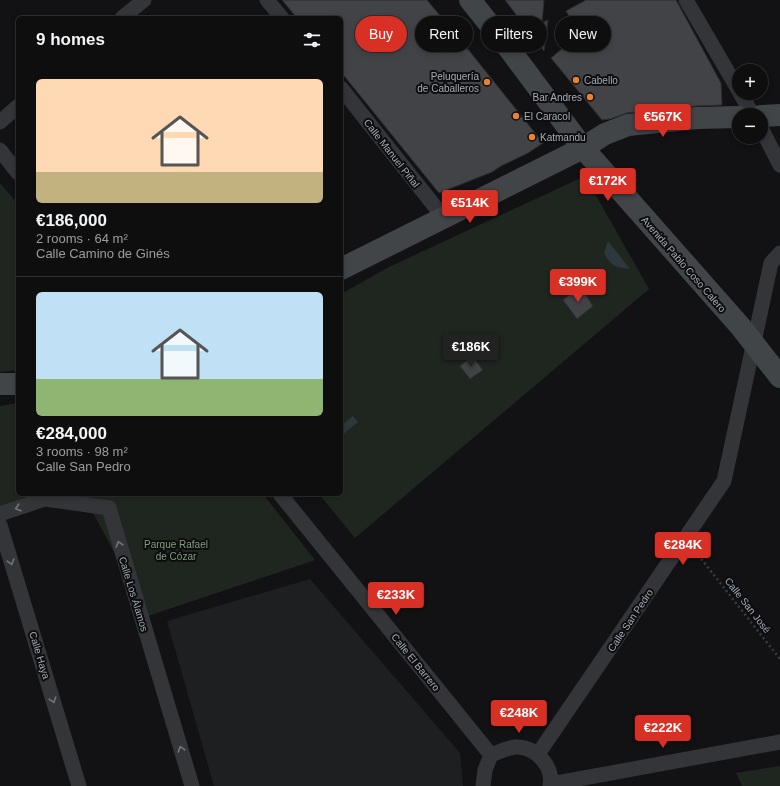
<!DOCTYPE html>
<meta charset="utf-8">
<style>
:root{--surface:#0e0e0f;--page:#1c1c1d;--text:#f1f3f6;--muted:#9b9c9e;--line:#2e2e2f;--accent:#d93025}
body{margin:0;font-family:Helvetica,sans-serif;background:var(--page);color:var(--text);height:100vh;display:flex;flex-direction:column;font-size:15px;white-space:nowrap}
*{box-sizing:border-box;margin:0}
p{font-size:13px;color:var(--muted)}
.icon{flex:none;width:22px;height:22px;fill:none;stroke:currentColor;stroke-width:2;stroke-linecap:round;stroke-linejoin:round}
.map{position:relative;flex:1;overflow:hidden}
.panel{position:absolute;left:16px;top:16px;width:327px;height:480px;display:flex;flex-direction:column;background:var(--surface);border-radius:6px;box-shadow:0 2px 6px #0003,0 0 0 1px var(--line)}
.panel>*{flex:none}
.guide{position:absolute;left:355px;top:16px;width:365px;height:36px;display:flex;gap:8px}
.fabs{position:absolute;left:732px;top:64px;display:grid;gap:8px}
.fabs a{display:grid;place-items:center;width:36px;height:36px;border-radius:50%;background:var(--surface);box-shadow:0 2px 6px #0003,0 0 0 1px var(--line);font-size:20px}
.price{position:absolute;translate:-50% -34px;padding:0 9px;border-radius:4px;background:var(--accent);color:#fff;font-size:13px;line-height:26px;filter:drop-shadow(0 1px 2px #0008)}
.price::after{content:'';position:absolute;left:50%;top:24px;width:12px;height:9px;margin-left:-6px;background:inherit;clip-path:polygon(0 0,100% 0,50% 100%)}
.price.current{background:#222;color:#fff}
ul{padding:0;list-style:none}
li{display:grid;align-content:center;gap:8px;height:212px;padding:0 20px}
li+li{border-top:1px solid var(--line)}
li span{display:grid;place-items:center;height:124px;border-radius:6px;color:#555}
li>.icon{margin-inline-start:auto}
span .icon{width:72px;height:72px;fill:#fffc;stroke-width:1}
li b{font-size:17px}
h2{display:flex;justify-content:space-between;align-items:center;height:48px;padding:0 20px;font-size:17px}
.pill{padding:0 14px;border-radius:18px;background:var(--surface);box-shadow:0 2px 6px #0003,0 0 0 1px var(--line);font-size:14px;line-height:36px}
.pill.current{background:var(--accent);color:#fff}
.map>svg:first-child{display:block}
.built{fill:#1e1f21}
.green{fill:#1f261f}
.water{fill:#2c383c}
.building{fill:#414347;stroke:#2c2d30}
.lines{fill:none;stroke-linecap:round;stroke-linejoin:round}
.path{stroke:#393c3f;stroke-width:2.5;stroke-dasharray:2 3;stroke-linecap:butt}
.street{stroke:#333538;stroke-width:15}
.secondary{stroke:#414548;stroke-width:22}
.oneway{stroke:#71767c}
.poi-dot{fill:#e98234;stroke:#0d0d0f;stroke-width:1.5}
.labels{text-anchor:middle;stroke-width:4;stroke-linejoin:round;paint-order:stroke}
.poi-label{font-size:10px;fill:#a4acb4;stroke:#0d0d0f;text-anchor:start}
.street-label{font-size:10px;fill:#a4acb4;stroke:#0d0d0f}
.park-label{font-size:10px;fill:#829e7c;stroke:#0d0d0f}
</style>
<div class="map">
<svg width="780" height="786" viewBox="0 0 780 786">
<rect width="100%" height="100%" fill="#121214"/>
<path class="built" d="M310 579 460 753 463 786H214L167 621Z"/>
<path class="green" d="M585 176 649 289 355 538 319 494H341V294L389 267Z
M0 183 18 204V370L0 372Z
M18 403V494H263L315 560 148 616 83 494 0 506V406Z
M780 766V786H742L736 773Z"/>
<path class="water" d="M608 241 630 269C616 267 611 267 604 253Z
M353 416 358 422 341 436V426Z"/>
<path class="building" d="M282 0H427L467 48 543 143 528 153 501 166 492 172 439 193 341 72V18H297Z
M505 0H544L542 23 548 20 544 51Z
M586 0H676L721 83 722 105 696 106 627 113 610 119 602 120 551 58 580 34 566 11Z
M580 286 593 306 577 319 563 300Z
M472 356 483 370 470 379 460 366Z"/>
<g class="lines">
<path class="path" d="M695 551 780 659"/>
<path class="street" d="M267 0 282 18
M686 0 739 91
M122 18 144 0
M341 88 444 218
M740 93 753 115
M0 122 18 106
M761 128 780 165
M0 150 18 173
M280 494 491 755
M0 514 45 499 109 508 192 786
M0 525 79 786
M538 754 724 481 771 263 780 253
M551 784 780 742
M483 786 485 770 491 755C499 752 507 748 515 747 535 746 554 766 550 786"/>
<path class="secondary" d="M470 0 510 50 583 148 740 326 780 377
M761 116 780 115
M341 269 583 148 605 134 628 125 697 118 739 117
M0 384H18"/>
</g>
<defs><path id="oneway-chevron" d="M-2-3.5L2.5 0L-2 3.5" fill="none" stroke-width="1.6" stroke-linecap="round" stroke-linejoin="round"/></defs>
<g class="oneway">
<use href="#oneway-chevron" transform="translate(18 508) rotate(162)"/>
<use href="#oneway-chevron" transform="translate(119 544) rotate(-107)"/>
<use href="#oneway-chevron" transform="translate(11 562) rotate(73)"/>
<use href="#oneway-chevron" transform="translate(53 700) rotate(73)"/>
<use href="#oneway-chevron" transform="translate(181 749) rotate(-107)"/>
</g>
<g class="poi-dot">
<circle cx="576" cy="80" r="4"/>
<circle cx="487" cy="82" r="4"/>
<circle cx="590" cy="97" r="4"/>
<circle cx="516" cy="116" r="4"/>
<circle cx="532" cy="137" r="4"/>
</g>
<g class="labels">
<g class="poi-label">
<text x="479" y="80" text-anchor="end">Peluquería<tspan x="479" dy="12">de Caballeros</tspan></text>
<text x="584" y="84">Cabello</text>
<text x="582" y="101" text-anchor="end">Bar Andres</text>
<text x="524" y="120">El Caracol</text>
<text x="540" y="141">Katmandu</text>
</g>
<g class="street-label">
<text transform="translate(392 153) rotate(52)" y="4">Calle Manuel Piñal</text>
<text transform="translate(684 264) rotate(49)" y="4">Avenida Pablo Coso Calero</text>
<text transform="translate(134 594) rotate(73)" y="4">Calle Los Álamos</text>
<text transform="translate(748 605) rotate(52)" y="4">Calle San José</text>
<text transform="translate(630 620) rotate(-56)" y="4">Calle San Pedro</text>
<text transform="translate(40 655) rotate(73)" y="4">Calle Haya</text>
<text transform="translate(416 662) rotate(51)" y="4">Calle El Barrero</text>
</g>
<g class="park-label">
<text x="176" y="548">Parque Rafael<tspan x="176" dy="12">de Cózar</tspan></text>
</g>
</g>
</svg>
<div class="fabs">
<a>+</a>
<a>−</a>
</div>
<b class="price" style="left:663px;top:138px">€567K</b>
<b class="price" style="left:608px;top:202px">€172K</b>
<b class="price" style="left:470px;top:224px">€514K</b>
<b class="price" style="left:578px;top:303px">€399K</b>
<b class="price current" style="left:471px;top:368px">€186K</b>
<b class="price" style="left:683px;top:566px">€284K</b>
<b class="price" style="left:396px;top:616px">€233K</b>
<b class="price" style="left:519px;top:734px">€248K</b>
<b class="price" style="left:663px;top:749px">€222K</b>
<div class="guide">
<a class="pill current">Buy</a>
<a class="pill">Rent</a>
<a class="pill">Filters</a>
<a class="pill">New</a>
</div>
<section class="panel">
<h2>9 homes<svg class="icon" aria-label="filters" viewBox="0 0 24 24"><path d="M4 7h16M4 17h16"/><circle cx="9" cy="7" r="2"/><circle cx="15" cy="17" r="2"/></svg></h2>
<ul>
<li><span style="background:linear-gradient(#ffd9b3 75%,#c2b280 0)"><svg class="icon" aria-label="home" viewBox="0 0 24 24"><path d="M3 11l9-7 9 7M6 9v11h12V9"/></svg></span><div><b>€186,000</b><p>2 rooms · 64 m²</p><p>Calle Camino de Ginés</p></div></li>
<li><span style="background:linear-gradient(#bfe0f5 70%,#8fb573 0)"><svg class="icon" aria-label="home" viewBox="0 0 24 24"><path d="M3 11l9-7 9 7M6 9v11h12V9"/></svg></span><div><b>€284,000</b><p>3 rooms · 98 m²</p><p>Calle San Pedro</p></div></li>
</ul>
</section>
</div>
